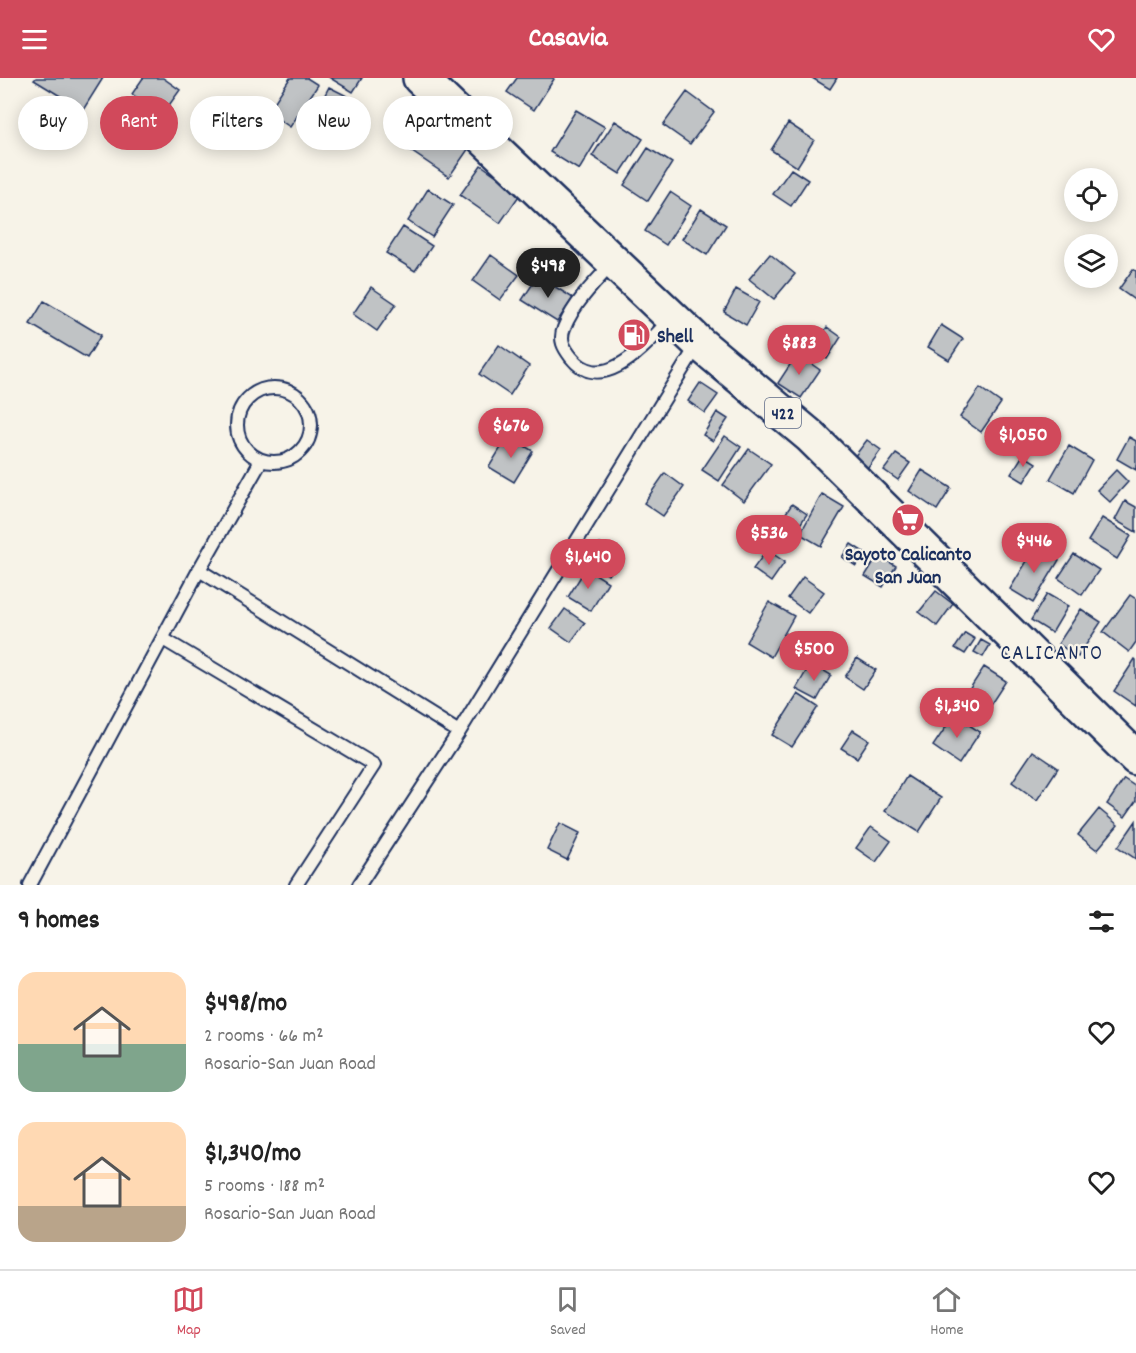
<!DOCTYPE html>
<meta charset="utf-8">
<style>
:root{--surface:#fff;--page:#f2f2f2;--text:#222;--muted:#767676;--line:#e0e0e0;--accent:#d1495b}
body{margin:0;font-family:Dekko,sans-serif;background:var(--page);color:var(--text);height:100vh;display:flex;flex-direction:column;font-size:22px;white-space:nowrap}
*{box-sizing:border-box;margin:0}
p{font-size:20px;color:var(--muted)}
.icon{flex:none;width:33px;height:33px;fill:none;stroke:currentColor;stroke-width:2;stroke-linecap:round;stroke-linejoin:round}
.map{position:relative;height:807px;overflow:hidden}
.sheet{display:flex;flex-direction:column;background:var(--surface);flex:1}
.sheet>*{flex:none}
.guide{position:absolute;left:18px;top:18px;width:600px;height:54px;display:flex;gap:12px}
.tools{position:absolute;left:1064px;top:90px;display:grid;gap:12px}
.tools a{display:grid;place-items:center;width:54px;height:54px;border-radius:50%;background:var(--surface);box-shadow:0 3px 15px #0003;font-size:30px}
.price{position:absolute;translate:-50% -51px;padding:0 14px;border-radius:21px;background:var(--accent);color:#fff;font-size:20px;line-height:39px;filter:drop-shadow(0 2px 3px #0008)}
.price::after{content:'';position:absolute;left:50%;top:36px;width:18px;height:14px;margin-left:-9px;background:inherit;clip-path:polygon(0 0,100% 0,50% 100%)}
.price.on{background:#222;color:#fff}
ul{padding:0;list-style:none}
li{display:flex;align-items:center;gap:18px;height:150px;padding:0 18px}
li span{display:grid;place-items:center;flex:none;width:168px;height:120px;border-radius:18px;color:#555}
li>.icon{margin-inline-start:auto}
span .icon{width:72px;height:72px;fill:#fffc;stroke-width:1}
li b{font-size:26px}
h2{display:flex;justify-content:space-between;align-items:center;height:72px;padding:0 18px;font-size:26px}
.pill{padding:0 21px;border-radius:27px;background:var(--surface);box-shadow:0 3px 15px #0003;font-size:21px;line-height:54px}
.pill.on{background:var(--accent);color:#fff}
header{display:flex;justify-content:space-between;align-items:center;height:78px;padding:0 18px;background:var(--accent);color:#fff;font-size:27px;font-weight:700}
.tab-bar{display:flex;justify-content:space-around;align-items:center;height:84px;border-top:2px solid var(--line);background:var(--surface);font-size:16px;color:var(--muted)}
.tab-bar a{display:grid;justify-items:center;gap:3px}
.tab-bar .on{color:var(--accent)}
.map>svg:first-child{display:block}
.building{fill:#c0c3c5;stroke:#1b2f5e;stroke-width:1.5}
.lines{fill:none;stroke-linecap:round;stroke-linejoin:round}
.lane-casing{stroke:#1b2f5e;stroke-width:16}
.primary-casing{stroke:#1b2f5e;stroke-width:38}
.lane{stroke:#f7f3e8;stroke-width:12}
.primary{stroke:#f7f3e8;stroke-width:33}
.labels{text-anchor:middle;stroke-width:4.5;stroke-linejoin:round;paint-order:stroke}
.shield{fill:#f7f3e8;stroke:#5d6a87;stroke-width:1.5}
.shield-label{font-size:18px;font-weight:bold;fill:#1b2f5e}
.poi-label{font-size:20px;font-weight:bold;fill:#1b2f5e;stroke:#f7f3e8;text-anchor:start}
.neighbourhood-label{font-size:21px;letter-spacing:1.5px;fill:#1b2f5e;stroke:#f7f3e8}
</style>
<header><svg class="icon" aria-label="menu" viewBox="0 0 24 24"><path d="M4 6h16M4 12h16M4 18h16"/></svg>Casavia<svg class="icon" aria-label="heart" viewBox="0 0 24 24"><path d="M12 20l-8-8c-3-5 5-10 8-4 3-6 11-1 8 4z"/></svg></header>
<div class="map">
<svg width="1136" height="807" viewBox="0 0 1136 807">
<rect width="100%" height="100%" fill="#f7f3e8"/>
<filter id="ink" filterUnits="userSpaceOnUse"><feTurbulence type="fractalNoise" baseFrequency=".0167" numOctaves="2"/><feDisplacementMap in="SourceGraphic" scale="12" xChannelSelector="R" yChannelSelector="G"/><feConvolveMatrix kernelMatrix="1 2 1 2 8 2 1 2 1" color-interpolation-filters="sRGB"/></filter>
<g filter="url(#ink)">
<path class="building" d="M36 0H103L83 32 34 2Z
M143 0H163L180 12 162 37 132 16Z
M290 0H307L318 7 290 49 268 34Z
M330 0H362L353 14Z
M517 0H553L554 1 534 32 507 14Z
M812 0H837L830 11Z
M329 9 353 21 339 48 315 36Z
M687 14 714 34 690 66 663 47Z
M576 32 605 49 579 92 550 74Z
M422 38 469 70 449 99 402 67Z
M615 43 643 61 620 96 592 78Z
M788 45 814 62 797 89 771 72Z
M648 70 672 85 648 123 624 107Z
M481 87 521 115 500 145 460 117Z
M791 91 808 102 791 128 773 116Z
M428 111 453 127 432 159 408 143Z
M670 114 691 128 666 167 645 153Z
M701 131 726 147 707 177 682 161Z
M403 149 432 168 415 193 386 175Z
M770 176 795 196 774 221 749 201Z
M491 177 519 197 500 222 473 203Z
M1133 191 1136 193V223L1119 211Z
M538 198 573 220 557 244 522 222Z
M371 209 396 226 377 253 353 236Z
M736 211 759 224 746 247 724 234Z
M44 223 101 257 87 280 30 246Z
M941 247 963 261 949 282 928 269Z
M827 249 841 259 827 281 812 271Z
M499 267 529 288 510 317 479 296Z
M797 276 820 292 801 320 778 305Z
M700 305 718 317 705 335 688 323Z
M980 310 1001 325 981 354 960 339Z
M717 334 728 341 713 363 703 357Z
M508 358 533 373 514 404 489 389Z
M725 358 741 369 719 403 702 392Z
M1129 359 1136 363V392L1117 381Z
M867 362 881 372 868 390 854 379Z
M1069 368 1092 382 1074 415 1050 401Z
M749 371 771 386 744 423 723 407Z
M896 376 910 385 898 402 884 392Z
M1023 377 1036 385 1024 404 1011 396Z
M922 392 951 410 937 432 909 413Z
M1116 392 1128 404 1110 424 1097 412Z
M665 395 684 409 663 438 644 425Z
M822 416 844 429 821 468 800 456Z
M1125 423 1136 429V454L1115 442Z
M792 426 807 436 793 457 777 448Z
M1102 440 1131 458 1117 481 1088 463Z
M600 466 620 479 608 497 588 484Z
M851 466 865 475 856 488 842 479Z
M1036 468 1059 482 1033 525 1010 511Z
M767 472 785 484 771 504 753 491Z
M1074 476 1099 492 1082 517 1058 500Z
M878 477 896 488 883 509 865 498Z
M586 490 608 504 591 533 568 519Z
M803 499 824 514 808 535 788 520Z
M936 513 953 526 937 548 919 534Z
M1047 516 1068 528 1052 555 1031 542Z
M1130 517 1136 521V564L1129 574 1103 554Z
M769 524 794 538 771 579 746 564Z
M565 531 585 545 571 564 551 550Z
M1081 531 1101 544 1078 579 1058 566Z
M965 555 975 561 965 576 955 570Z
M981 562 990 567 983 579 974 574Z
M857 580 876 592 863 611 845 599Z
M1135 581 1136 582V628L1114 613Z
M811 585 831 597 817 622 796 611Z
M984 589 1006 603 989 629 967 615Z
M798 616 818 629 792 669 772 657Z
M954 637 980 654 959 686 933 668Z
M853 652 869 662 857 680 841 670Z
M1033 673 1058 690 1037 722 1012 704Z
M907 698 941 720 919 754 885 733Z
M1124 701 1136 709V723L1125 739 1107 726Z
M1099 731 1118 747 1097 772 1078 757Z
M1136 743V781L1118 769Z
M560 745 580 755 567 782 547 772Z
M871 749 891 763 876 784 856 770Z"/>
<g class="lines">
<g class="lane-casing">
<path id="lane" d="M614 184C595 204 574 225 564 250 559 262 564 270 571 279 603 320 648 264 671 241
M237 347a37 37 0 1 1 74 0a37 37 0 1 1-74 0Z
M199 492 459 654
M163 561 374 687 296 807
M30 807 199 492 261 383
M359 807 459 654 698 266"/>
</g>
<g class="primary-casing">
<path id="primary" d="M420 0 699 265 810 358 1136 680"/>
</g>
<use href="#lane" class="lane"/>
<use href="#primary" class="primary"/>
</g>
</g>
<defs>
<g id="fuel-disc" transform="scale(1.725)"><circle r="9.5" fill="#d1495b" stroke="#f7f3e8"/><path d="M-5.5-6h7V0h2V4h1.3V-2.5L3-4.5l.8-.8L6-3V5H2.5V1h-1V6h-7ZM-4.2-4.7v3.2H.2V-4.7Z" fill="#fff"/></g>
<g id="supermarket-disc" transform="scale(1.725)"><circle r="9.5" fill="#d1495b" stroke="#f7f3e8"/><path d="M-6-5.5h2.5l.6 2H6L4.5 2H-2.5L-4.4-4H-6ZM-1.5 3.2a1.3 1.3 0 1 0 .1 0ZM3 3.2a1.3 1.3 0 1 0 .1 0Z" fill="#fff"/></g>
</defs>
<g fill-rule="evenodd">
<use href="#fuel-disc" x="634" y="257"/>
<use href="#supermarket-disc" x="908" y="442"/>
</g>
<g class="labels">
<rect class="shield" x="765" y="320" width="36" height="30" rx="4.5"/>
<g class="shield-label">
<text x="783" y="341">422</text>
</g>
<g class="poi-label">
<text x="657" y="264">Shell</text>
<text x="908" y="482" text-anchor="middle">Sayoto Calicanto<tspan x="908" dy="23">San Juan</tspan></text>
</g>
<g class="neighbourhood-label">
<text x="1052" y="581">CALICANTO</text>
</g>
</g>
</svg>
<div class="tools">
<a><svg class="icon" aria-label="locate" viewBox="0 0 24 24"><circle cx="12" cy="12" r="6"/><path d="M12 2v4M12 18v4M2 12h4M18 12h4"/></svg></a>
<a><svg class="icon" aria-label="layers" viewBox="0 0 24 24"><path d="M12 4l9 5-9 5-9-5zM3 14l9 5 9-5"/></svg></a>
</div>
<b class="price on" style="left:548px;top:221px">$498</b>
<b class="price" style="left:799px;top:298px">$883</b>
<b class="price" style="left:511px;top:381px">$676</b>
<b class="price" style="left:1023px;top:390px">$1,050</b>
<b class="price" style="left:769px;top:488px">$536</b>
<b class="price" style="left:1034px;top:496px">$446</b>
<b class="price" style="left:588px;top:512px">$1,640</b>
<b class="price" style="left:814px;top:604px">$500</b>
<b class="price" style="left:957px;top:661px">$1,340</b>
<div class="guide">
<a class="pill">Buy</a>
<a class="pill on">Rent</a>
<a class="pill">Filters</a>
<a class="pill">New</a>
<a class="pill">Apartment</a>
</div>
</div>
<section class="sheet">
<h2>9 homes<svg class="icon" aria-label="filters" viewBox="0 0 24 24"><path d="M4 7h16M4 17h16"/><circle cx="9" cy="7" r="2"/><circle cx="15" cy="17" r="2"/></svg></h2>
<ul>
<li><span style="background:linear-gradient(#ffd9b3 60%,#7fa58c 0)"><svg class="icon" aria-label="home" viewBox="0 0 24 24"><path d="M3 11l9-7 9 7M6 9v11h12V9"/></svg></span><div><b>$498/mo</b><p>2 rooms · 66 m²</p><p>Rosario-San Juan Road</p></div><svg class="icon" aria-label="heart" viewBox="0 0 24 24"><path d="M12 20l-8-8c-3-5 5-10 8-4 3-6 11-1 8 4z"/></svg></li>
<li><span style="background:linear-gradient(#ffd9b3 70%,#b9a48a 0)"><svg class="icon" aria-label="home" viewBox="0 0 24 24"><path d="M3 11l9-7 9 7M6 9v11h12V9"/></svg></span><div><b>$1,340/mo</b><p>5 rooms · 188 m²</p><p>Rosario-San Juan Road</p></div><svg class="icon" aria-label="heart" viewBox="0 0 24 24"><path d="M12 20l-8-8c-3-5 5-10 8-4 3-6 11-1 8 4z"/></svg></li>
</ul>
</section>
<nav class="tab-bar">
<a class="on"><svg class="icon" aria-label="map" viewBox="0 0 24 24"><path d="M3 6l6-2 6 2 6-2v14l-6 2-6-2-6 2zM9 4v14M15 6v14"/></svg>Map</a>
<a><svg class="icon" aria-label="saved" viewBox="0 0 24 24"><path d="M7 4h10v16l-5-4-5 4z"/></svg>Saved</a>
<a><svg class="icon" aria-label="home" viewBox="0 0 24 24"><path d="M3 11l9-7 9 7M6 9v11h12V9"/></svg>Home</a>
</nav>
